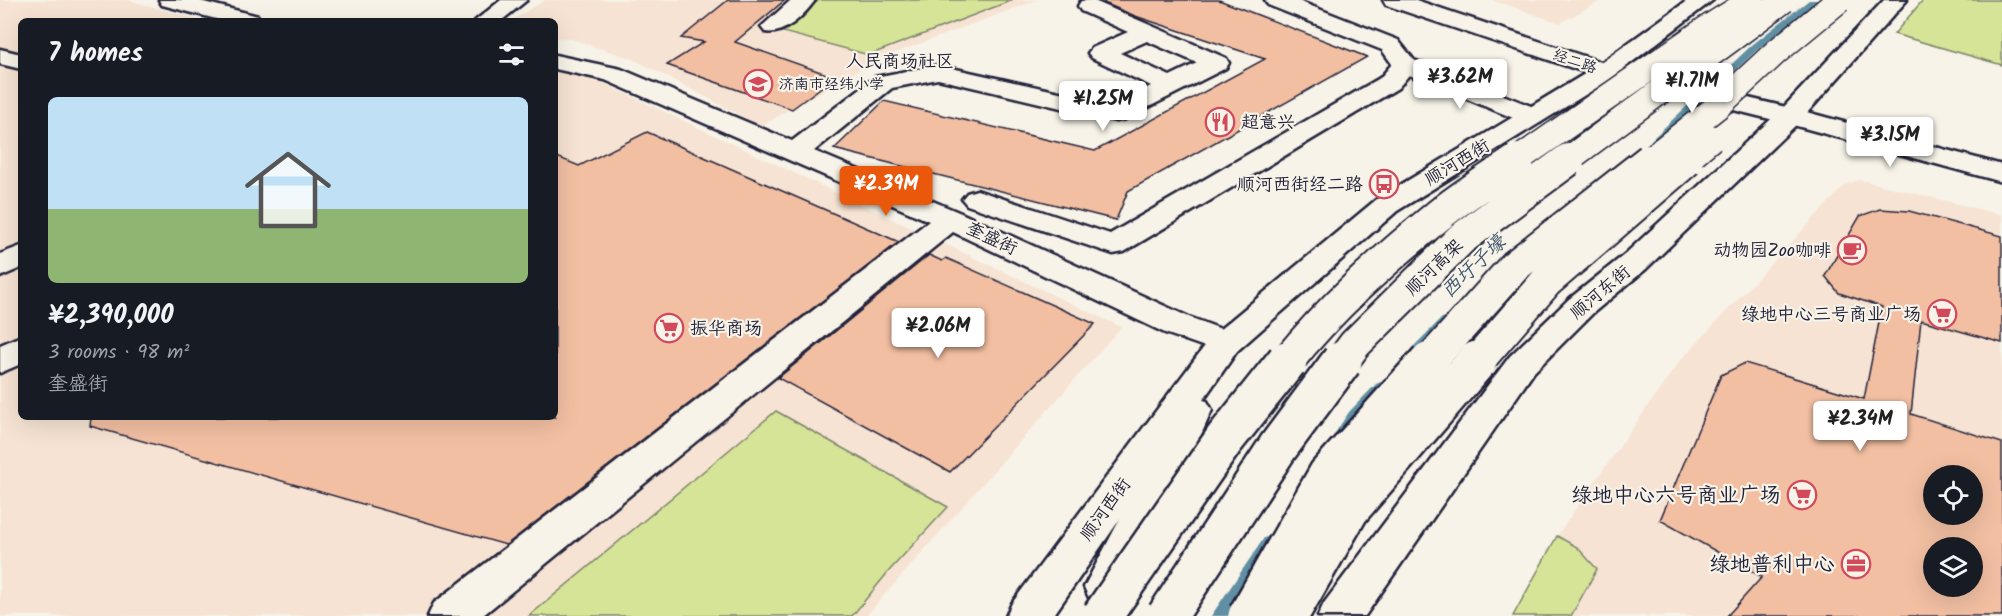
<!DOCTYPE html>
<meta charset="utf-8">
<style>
:root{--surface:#171b24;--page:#20242c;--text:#f1f3f6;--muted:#9ea1a6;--accent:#ea580c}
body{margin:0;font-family:Kalam,"LXGW WenKai TC",sans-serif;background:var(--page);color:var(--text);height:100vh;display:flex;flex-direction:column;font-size:22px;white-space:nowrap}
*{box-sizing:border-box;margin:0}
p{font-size:20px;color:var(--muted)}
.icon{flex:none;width:33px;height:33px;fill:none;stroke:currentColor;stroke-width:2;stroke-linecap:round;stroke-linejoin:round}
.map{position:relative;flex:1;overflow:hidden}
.sheet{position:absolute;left:18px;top:18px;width:540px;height:402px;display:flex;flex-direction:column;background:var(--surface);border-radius:9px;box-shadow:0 6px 24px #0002}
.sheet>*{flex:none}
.controls{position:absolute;left:1923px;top:465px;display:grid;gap:12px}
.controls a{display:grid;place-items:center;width:60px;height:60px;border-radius:50%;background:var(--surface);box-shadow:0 6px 24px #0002;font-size:30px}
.price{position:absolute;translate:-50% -51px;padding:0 14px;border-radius:6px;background:#fff;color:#222;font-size:20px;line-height:39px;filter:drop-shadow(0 2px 3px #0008)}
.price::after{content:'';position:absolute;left:50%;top:36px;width:18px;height:14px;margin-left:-9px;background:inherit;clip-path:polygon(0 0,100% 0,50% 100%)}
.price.current{background:var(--accent);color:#fff}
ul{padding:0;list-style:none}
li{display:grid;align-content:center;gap:12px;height:318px;padding:0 30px}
li span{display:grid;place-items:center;height:186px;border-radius:9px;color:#555}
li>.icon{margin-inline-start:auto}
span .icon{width:108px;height:108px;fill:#fffc;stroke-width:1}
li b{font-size:26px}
h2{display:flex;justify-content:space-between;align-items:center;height:72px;padding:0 30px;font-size:26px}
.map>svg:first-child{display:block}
.built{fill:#f6e3d3;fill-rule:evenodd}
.green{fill:#d6e498;stroke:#7c836a;stroke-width:1.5}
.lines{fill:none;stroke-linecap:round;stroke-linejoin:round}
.stream{fill:#608fa3;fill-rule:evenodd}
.building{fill:#f2bfa2;stroke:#22223b;stroke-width:1.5;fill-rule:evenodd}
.pedestrian-casing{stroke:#22223b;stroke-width:5}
.minor-casing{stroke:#22223b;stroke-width:5}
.tertiary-casing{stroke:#22223b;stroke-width:5}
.primary-casing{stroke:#22223b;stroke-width:5}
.pedestrian{fill:#f7f3e8;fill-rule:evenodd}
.minor{fill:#f7f3e8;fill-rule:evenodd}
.tertiary{fill:#f7f3e8;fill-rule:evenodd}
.primary{fill:#f7f3e8;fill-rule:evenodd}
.trunk-bridge-far2-casing{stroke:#22223b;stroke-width:28;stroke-linecap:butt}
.trunk-bridge-far1-casing{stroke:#22223b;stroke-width:36;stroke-linecap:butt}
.trunk-bridge-casing{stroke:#22223b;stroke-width:44;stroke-linecap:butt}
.trunk-bridge-far2{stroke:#f7f3e8;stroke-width:25}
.trunk-bridge-far1{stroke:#f7f3e8;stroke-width:32}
.trunk-bridge{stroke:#f7f3e8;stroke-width:39}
.labels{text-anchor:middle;stroke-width:4.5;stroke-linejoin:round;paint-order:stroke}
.far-street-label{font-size:15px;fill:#22223b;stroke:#f7f3e8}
.far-poi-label{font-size:15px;fill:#22223b;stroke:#f7f3e8;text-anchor:start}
.far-quarter-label{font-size:18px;fill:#22223b;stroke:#f7f3e8}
.poi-label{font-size:18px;fill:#22223b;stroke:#f7f3e8;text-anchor:end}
.street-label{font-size:18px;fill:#22223b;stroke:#f7f3e8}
.water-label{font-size:20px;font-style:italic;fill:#41586f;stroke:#f7f3e8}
.near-poi-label{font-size:21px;fill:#22223b;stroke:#f7f3e8;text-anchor:end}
</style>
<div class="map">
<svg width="2002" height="616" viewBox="0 0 2002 616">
<rect width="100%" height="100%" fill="#f7f3e8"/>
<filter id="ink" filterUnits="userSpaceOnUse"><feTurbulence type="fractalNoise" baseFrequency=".0167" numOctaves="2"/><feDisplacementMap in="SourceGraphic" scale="12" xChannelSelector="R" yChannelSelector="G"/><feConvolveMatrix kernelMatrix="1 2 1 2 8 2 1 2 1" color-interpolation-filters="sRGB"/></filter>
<g filter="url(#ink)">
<path class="built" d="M0 0H128L203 21H21V417H555V72L584 74 1121 327 866 616H0Z
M545 0H1037L876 60 761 126 633 59 568 38H555V21H511Z
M1492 0H1602L1560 23Z
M1861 180 2002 215V616H1513L1557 536 1679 362 1846 184ZM1934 476H1972V514H1934ZM1934 548H1972V586H1934Z"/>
<path class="green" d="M819 0H1013L869 55 783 32Z
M1923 0H2002V65L1894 34Z
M776 411 948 507 889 571 852 616H529Z
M1557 536 1577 547 1597 569 1571 616H1513Z"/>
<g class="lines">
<path class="stream" d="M1809 0H1818L1758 49 1657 144H1651V140L1752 45Z
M1446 317 1450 318 1452 321 1450 324 1418 356H1410L1408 353 1410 350 1442 318Z
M1381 382 1386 384 1388 387 1386 390 1359 418 1347 437H1337L1335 433 1349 412 1376 384Z
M1269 536 1274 538 1277 542 1228 616H1211L1264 538Z"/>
</g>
<path class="building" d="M728 0H785L735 42 835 77 792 109 667 65 704 42 681 38Z
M1105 0H1219L1367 57 1128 191 1116 220 834 149 884 101 1095 151 1265 59 1135 16 1104 3Z
M647 132 899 242 506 545 90 426 91 417H555V156L579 166Z
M1880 209 1909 211 2002 236V343L1921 320 1911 414 2002 443V616H1727L1762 577 1660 520 1721 375 1745 363 1864 399 1882 307 1839 293 1825 276 1860 216ZM1934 476H1972V514H1934ZM1934 548H1972V586H1934Z
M929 255 942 261 946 258 1095 324 950 472 778 378Z"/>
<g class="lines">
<g class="pedestrian-casing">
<path id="pedestrian" d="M0 49 21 54V69L0 64Z
M21 246V268L0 277V254Z"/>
</g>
<g class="minor-casing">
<path id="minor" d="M159 0H196L258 16 261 21H224L162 5Z
M501 0H527L501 21H475Z
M791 0H815C805 15 783 36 765 32L761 27Z
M1092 0 1226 58 1229 63 1226 68 1125 119 1116 121 938 79 892 88 814 151 961 213 1189 317 1237 335 1242 343 1237 351 1225 354 1165 333 953 232 482 616H428L434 603 929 221 605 80 555 69V55L621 69 792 141 875 77 938 65 1113 104 1151 86 1092 58 1088 53 1092 48 1128 32 1081 11 1078 6 1081 1ZM1147 41 1197 63 1170 76 1120 53Z
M1265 0H1296L1398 40 1414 60 1541 110 1545 116 1541 122 1532 124 1523 122 1409 75 1398 88 1124 252 1113 254 967 205 962 199 967 193 977 190 1110 234 1380 78 1392 64 1382 50 1268 5Z
M21 336V364L0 373V345Z"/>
</g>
<g class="tertiary-casing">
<path id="tertiary" d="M1383 0H1416L1613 66 1799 110 2002 165V182L1782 122 1596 76 1386 5Z"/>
</g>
<g class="primary-casing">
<path id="primary" d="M1688 0H1713L1606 82 1397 211 1237 351 1203 400 1207 401 1212 410 1186 469 1120 600 1105 605 1090 600 1084 587 1120 519 1053 616H1006L1012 603 1213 335 1377 199 1588 72Z
M1884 0H1907L1799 122 1646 269 1593 313 1534 372 1365 616H1318L1324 603 1510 356 1569 299 1624 255 1781 110Z"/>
</g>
<use href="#pedestrian" class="pedestrian"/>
<use href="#minor" class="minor"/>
<use href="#tertiary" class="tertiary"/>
<use href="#primary" class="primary"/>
<g class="trunk-bridge-far2-casing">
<path id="trunk-bridge-far2" d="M1516 161 1706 29 1752 0
M1566 161 1784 0
M1648 161 1718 106 1776 52 1839 0
M1685 161 1712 138"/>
</g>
<g class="trunk-bridge-far1-casing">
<path id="trunk-bridge-far1" d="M1286 363C1330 308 1384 260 1439 215 1463 195 1492 178 1518 160
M1341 363 1355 344 1461 239 1568 160
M1428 363 1515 266 1650 160
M1476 363 1546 282 1687 160"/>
</g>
<g class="trunk-bridge-casing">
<path id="trunk-bridge" d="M1102 616 1224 440 1287 361
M1167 616 1278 447 1342 361
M1248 616 1328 475 1430 361
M1288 616 1349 510 1477 361"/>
</g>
<use href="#trunk-bridge-far2" class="trunk-bridge-far2"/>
<use href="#trunk-bridge-far1" class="trunk-bridge-far1"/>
<use href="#trunk-bridge" class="trunk-bridge"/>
</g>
</g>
<defs>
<g id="school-ring" transform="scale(1.5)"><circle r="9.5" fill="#f7f3e8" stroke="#d1495b" stroke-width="1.5"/><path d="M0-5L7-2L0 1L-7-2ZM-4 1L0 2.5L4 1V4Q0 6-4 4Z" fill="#d1495b"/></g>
<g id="restaurant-ring" transform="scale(1.5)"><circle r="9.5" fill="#f7f3e8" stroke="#d1495b" stroke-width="1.5"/><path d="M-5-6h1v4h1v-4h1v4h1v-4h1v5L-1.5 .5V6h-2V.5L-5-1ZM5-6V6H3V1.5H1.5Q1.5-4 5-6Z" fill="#d1495b"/></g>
<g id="bus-ring" transform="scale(1.5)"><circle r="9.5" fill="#f7f3e8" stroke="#d1495b" stroke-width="1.5"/><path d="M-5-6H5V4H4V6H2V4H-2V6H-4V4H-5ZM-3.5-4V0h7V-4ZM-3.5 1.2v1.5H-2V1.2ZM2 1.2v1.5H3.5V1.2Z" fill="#d1495b"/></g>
<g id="cafe-ring" transform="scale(1.5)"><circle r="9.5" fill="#f7f3e8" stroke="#d1495b" stroke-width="1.5"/><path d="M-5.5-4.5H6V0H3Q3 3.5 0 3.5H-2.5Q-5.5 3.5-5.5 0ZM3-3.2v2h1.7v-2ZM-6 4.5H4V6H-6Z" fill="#d1495b"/></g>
<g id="supermarket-ring" transform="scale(1.5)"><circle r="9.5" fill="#f7f3e8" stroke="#d1495b" stroke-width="1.5"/><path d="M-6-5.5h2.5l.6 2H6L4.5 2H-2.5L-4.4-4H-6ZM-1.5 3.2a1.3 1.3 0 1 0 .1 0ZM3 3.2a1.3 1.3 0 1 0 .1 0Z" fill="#d1495b"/></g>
<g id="office-ring" transform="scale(1.5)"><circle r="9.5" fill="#f7f3e8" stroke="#d1495b" stroke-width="1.5"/><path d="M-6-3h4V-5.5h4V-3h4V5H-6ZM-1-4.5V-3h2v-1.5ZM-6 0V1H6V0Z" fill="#d1495b"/></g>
</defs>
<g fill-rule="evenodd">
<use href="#school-ring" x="758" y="84"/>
<use href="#restaurant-ring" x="1220" y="122"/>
<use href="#bus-ring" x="1384" y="184"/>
<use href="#cafe-ring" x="1852" y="250"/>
<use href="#supermarket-ring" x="1942" y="314"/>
<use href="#supermarket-ring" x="669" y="328"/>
<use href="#supermarket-ring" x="1802" y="495"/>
<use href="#office-ring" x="1856" y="564"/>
</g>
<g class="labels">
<g class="far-street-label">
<text transform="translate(1575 61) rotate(19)" y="5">经二路</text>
</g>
<g class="far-poi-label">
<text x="779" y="89">济南市经纬小学</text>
</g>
<g class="far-quarter-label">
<text x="900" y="67">人民商场社区</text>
</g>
<g class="poi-label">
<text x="1241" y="128" text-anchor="start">超意兴</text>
<text x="1363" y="190">顺河西街经二路</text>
<text x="1831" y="256">动物园Zoo咖啡</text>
<text x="1921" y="320">绿地中心三号商业广场</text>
<text x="690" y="334" text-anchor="start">振华商场</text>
</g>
<g class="street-label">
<text transform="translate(1457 162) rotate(-31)" y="6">顺河西街</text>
<text transform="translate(992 238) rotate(25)" y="6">奎盛街</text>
<text transform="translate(1434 267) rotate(-44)" y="6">顺河高架</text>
<text transform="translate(1600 292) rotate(-40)" y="6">顺河东街</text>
<text transform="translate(1105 509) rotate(-54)" y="6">顺河西街</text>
</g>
<g class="water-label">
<text transform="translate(1473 266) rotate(-44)" y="7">西圩子壕</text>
</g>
<g class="near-poi-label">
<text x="1781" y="502">绿地中心六号商业广场</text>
<text x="1835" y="571">绿地普利中心</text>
</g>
</g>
</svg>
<div class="controls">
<a><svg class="icon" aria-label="locate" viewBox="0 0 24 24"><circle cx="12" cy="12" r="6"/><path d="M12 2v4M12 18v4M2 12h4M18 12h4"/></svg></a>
<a><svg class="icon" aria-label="layers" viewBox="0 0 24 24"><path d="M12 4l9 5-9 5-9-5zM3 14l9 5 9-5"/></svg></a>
</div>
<b class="price" style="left:1460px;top:110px">¥3.62M</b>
<b class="price" style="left:1692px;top:114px">¥1.71M</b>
<b class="price" style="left:1103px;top:132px">¥1.25M</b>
<b class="price" style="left:1890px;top:168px">¥3.15M</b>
<b class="price current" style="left:886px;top:217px">¥2.39M</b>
<b class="price" style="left:938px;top:359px">¥2.06M</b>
<b class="price" style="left:1860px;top:452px">¥2.34M</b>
<section class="sheet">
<h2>7 homes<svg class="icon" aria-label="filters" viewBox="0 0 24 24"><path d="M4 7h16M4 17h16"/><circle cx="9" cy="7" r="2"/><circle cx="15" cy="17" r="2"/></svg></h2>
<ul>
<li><span style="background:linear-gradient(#bfe0f5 60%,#8fb573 0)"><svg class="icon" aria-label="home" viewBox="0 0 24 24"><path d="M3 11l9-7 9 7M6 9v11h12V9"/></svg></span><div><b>¥2,390,000</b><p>3 rooms · 98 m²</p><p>奎盛街</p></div></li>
</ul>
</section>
</div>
